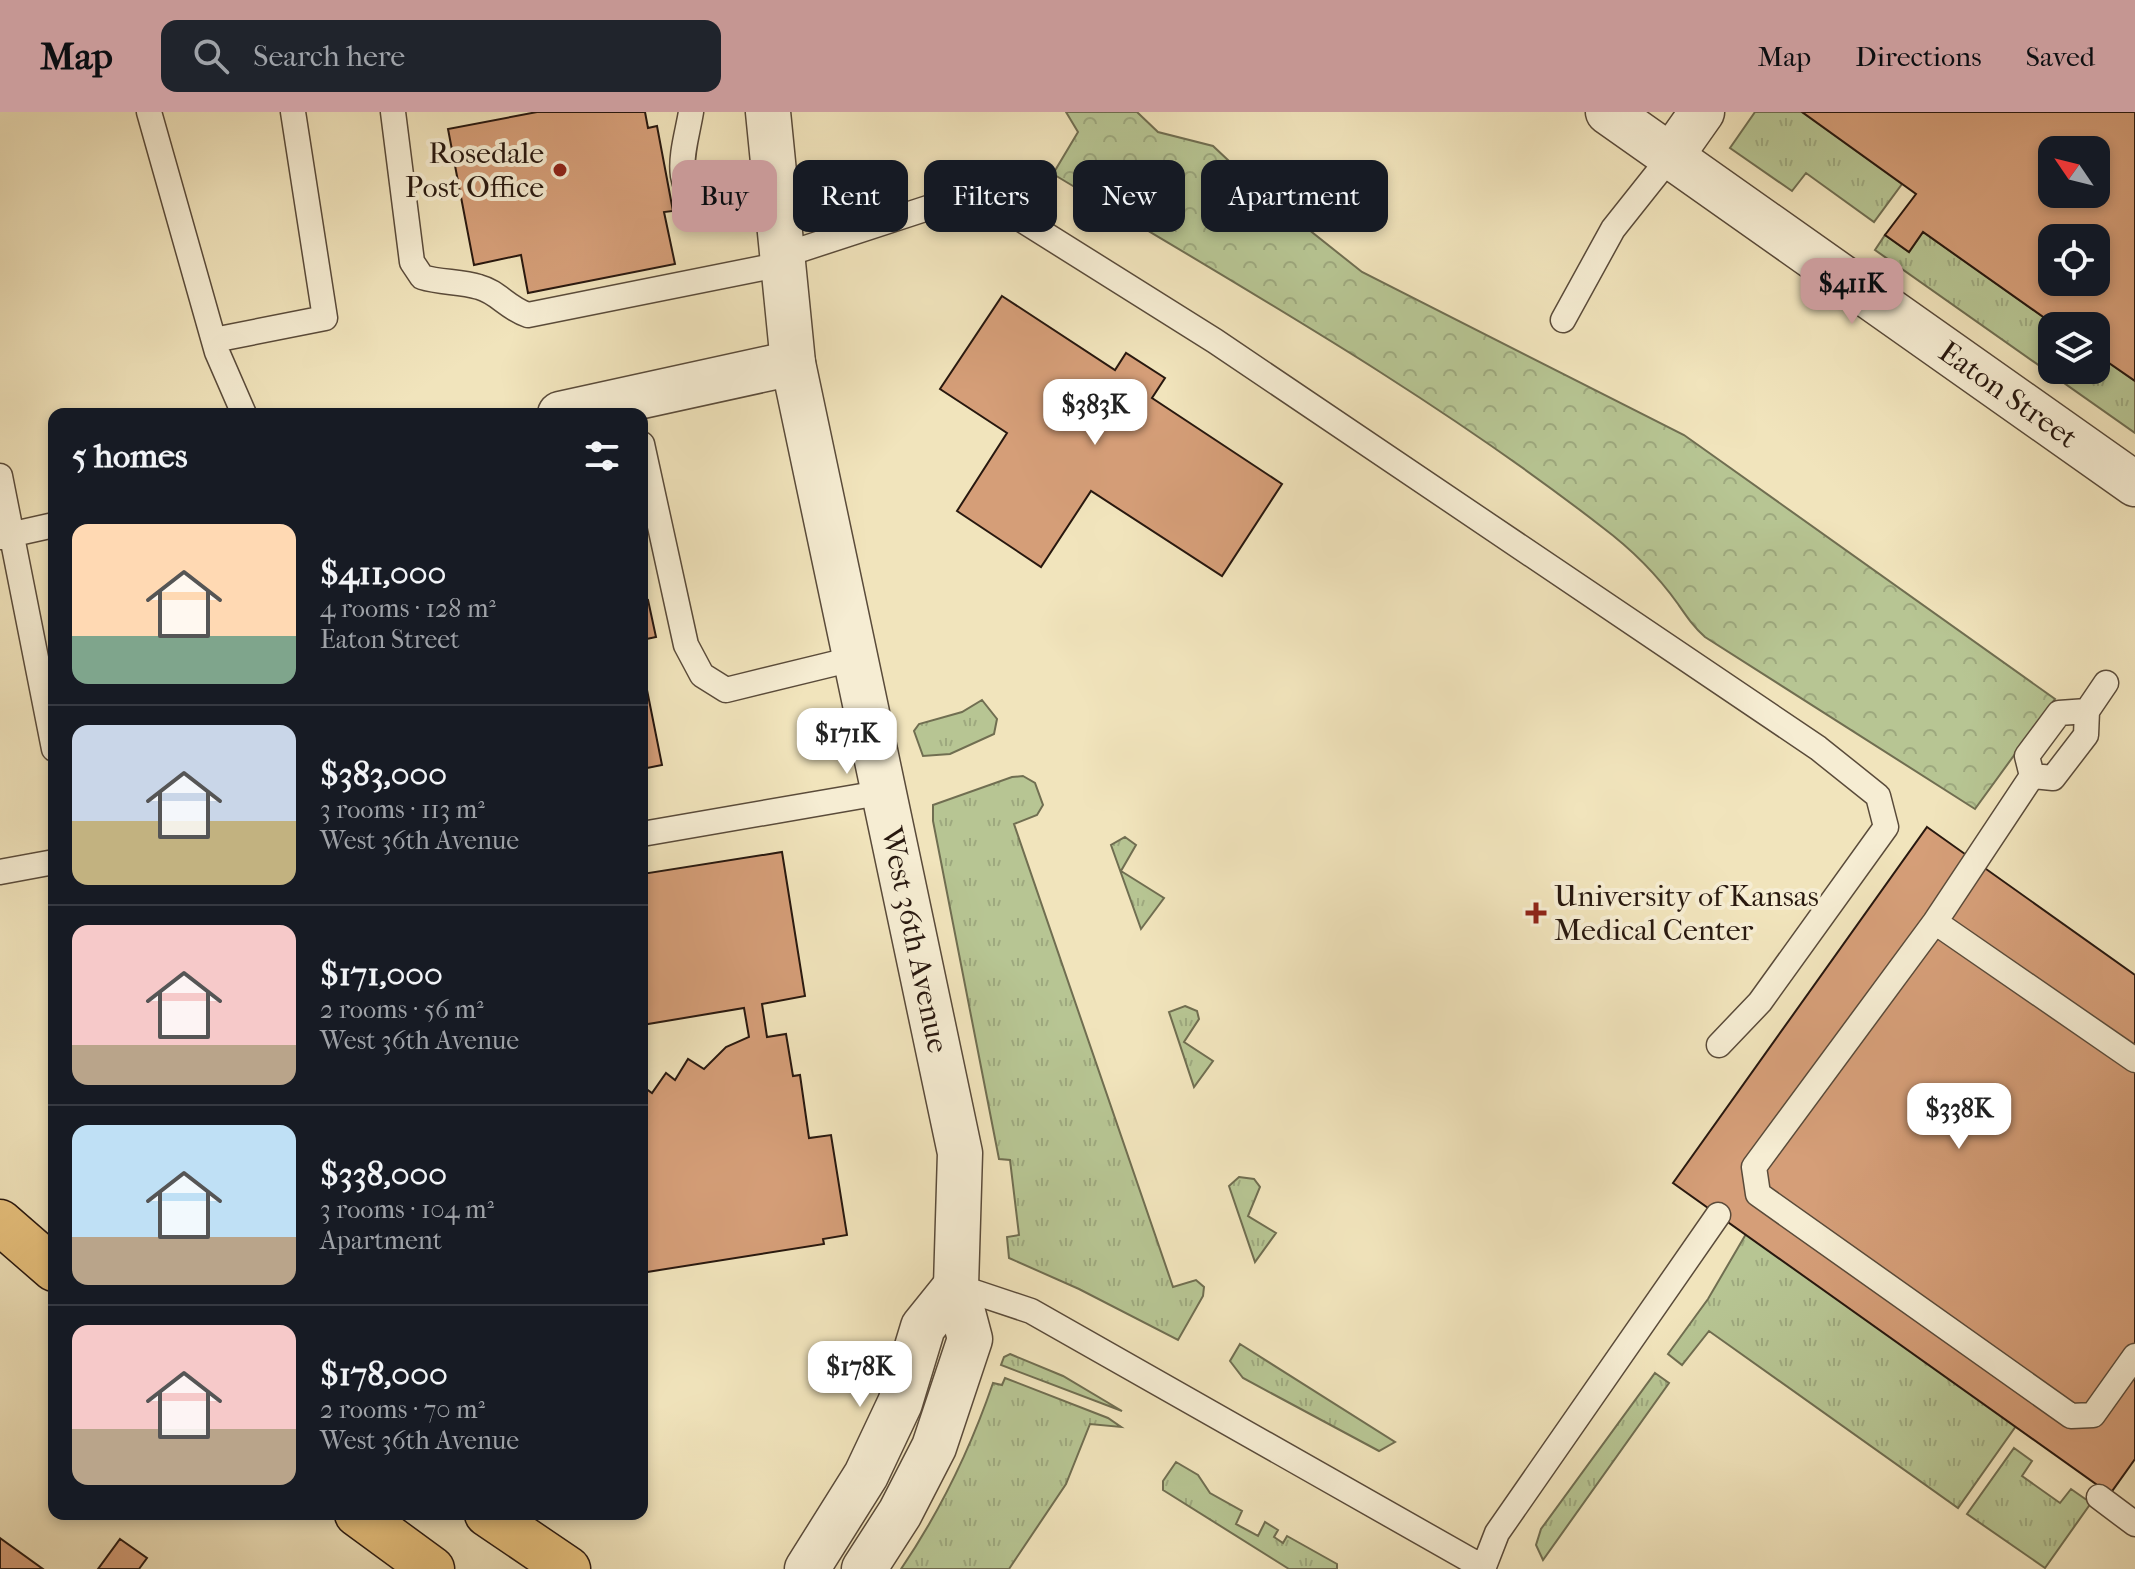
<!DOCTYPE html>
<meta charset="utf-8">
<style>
:root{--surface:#171b24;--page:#20242c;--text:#f1f3f6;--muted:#9ea1a6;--line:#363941;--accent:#c59692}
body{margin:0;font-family:"IM FELL French Canon",serif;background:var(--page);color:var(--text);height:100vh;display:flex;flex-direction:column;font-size:30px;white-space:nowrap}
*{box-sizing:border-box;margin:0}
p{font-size:26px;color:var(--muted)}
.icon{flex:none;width:44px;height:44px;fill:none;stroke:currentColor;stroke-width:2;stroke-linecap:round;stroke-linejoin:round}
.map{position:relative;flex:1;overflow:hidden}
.panel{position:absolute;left:48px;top:296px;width:600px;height:1112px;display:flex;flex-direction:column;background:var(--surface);border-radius:16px;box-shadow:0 4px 12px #0003}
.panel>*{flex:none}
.top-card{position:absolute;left:672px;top:48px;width:760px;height:72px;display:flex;gap:16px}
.needle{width:52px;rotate:305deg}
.controls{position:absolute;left:2038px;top:24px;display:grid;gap:16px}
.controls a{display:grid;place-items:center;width:72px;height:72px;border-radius:16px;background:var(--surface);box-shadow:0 4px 12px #0003;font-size:40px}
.price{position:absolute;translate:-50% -68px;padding:0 18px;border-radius:16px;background:#fff;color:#222;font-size:26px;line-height:52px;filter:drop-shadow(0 2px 4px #0008)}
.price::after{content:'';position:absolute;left:50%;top:48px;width:24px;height:18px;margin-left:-12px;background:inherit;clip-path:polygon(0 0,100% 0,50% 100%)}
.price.on{background:var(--accent);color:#111}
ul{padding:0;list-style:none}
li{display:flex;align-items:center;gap:24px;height:200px;padding:0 24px}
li+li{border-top:2px solid var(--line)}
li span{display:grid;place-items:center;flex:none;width:224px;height:160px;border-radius:16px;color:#555}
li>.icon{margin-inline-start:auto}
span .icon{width:96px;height:96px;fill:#fffc;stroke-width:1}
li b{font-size:34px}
h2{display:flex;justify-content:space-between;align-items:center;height:96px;padding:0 24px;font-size:34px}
.chip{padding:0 28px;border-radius:16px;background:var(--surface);box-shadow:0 4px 12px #0003;font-size:28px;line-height:72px}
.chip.on{background:var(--accent);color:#111}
header{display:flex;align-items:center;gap:48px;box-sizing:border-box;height:112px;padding:0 40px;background:var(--accent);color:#111}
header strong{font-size:38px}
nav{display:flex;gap:44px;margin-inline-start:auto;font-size:28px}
.search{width:560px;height:72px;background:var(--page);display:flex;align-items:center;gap:20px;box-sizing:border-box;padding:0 28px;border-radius:16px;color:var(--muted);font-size:30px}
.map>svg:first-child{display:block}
.grass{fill:url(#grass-tufts);stroke:#706e51;stroke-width:2}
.forest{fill:url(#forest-crowns);stroke:#706e51;stroke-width:2}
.building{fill:#d59e78;stroke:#28180f;stroke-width:2;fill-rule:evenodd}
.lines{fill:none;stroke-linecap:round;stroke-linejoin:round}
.lane-casing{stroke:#5a4b3a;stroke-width:27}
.street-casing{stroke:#5a4b3a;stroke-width:47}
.primary-casing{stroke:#28180f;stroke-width:47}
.lane{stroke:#f6edd3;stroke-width:24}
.street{stroke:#f6edd3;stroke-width:44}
.primary{stroke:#e8c27e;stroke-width:44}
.poi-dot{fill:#8f2418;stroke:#f6edd3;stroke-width:3}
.labels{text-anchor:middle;stroke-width:8;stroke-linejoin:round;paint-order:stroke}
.poi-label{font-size:30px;fill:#28180f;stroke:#f6edd3;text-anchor:end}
.street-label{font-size:30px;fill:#28180f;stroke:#f6edd3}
</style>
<header>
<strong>Map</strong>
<div class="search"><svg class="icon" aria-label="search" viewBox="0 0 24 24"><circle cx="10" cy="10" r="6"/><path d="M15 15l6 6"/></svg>Search here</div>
<nav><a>Map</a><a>Directions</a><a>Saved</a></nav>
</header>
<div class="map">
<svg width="2135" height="1457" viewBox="0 0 2135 1457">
<defs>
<pattern id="grass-tufts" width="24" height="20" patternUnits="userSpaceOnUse" patternTransform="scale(2)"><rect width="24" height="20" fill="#b7c593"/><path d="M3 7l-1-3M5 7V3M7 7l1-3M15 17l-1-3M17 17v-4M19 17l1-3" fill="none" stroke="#9da87e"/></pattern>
<pattern id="forest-crowns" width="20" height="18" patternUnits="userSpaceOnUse" patternTransform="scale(2)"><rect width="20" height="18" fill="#b7c593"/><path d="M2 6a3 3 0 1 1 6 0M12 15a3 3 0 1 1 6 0" fill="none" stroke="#9da87e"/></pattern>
</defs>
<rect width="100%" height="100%" fill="#f1e4bc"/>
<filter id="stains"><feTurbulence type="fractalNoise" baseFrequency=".0025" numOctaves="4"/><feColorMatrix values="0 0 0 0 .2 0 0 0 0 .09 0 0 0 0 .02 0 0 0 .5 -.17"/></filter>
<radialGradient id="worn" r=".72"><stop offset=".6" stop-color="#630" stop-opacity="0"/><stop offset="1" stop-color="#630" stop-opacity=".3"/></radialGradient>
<path class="grass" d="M1755 0H1802L1902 72 1874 110 1806 61 1792 79 1730 36Z
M1923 120 2056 214H2052V258H2096V242L2135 269V321L1875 138 1885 123 1909 140Z
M982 588 997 607 994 622 950 642 923 644 914 619 919 612 962 600Z
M1023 664 1035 671 1043 693 1037 703 1014 712 1173 1175 1196 1168 1204 1175 1203 1184 1178 1228 1079 1177 1009 1146 1007 1125 1019 1123 1010 1048 999 1047 933 709V693L1012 665Z
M1125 725 1136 733 1121 759 1164 786 1141 817 1111 733Z
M1185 894 1197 899 1199 907 1184 930 1213 949 1194 975 1169 900Z
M1239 1065 1254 1067 1260 1075 1248 1104 1276 1121 1255 1150 1229 1074Z
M1746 1122 2016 1314 1958 1396 1709 1219 1682 1253 1668 1242 1708 1187Z
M1240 1232 1395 1330 1379 1339 1243 1266 1230 1249Z
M1010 1242 1063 1264 1122 1299 1001 1253 1004 1245Z
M1655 1261 1669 1271 1543 1448 1536 1433 1541 1417Z
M1005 1266 1108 1306 1121 1315 1090 1312 1066 1372 1009 1457H901C941 1398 970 1338 993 1271L1002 1273Z
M2014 1336 2032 1349 2022 1364 2060 1391 2071 1377 2091 1391 2045 1456 1967 1402Z
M1176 1350 1198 1363 1210 1381 1242 1399 1236 1412 1258 1424 1265 1410 1278 1418 1274 1425 1283 1431 1287 1424 1337 1452V1457H1289L1163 1378V1369Z"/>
<path class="forest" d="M1066 0H1137L1158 20 1213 34 1264 82 1362 160 1684 323 2055 587 1975 697 1705 525C1693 514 1687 505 1678 492 1658 464 1630 436 1602 415 1430 281 1239 174 1053 62L1078 20Z"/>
<path class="building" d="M537 0H645L648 16 657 14 673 99 664 100 675 152 528 181 521 143 474 153 448 17Z
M1802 0H2135V269L2096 242V214H2056L1923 120 1909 140 1885 123 1916 82ZM2052 38H2096V82H2052ZM2052 126H2096V170H2052Z
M1002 184 1115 258 1126 241 1165 266 1152 286 1282 372 1222 464 1091 379 1041 455 957 399 1007 321 940 277Z
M648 488 656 525 642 528V490Z
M642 553 662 653 642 657Z
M1927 715 2135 863V1347L2110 1382 1673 1071Z
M782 740 805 884 762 892 767 925 786 922 793 964 800 963 809 1026 831 1023 847 1123 823 1127 824 1132 647 1160 642 1135V974L652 981 666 961 675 968 688 947 704 957 726 935 749 925 744 896 642 913V762Z
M0 1426 43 1457H0Z
M120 1427 147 1446 139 1457H98Z"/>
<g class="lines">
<g class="lane-casing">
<path id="lane" d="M149 0 217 240 244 302
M393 0 412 150 422 165C441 171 460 169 479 175 498 180 507 196 528 203L783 152
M691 0C688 19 680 44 683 64 690 105 746 102 776 101
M781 144 934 94 992 89 1215 229 1818 636 1878 684 1886 715 1760 890 1719 933
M1563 208 1613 117 1671 44
M214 228 325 206 293 0
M642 332 686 533 702 563 726 578 857 546
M0 364 54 637
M0 425 54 413
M2087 599 2086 623 2053 666 2032 664 2027 644 2059 601Z
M2087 599 2106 571
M2032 664 1935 810 1754 1055 1758 1082 2071 1304 2093 1303 2135 1244
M642 722 885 680
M0 760 54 750
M1935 810 2135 948
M956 1174 1031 1199 1484 1456
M2099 1385 2135 1412
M1483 1457 1497 1421 1718 1103"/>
</g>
<g class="street-casing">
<g id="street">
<path id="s1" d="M768 0 793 251 960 1041 956 1174 970 1227 934 1335 900 1401 864 1457"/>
<path id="s2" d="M1608 0 2135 372"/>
<path d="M1671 44 1702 0"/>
<path d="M560 302 793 251"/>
<path d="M807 1457 866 1363 900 1291 923 1215 956 1174"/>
</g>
</g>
<g class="primary-casing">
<path id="primary" d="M0 1110 54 1157
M357 1402 432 1457
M487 1402 568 1457"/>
</g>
<use href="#lane" class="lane"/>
<use href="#street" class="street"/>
<use href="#primary" class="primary"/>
</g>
<g class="poi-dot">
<circle cx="560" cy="58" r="8"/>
<path d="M1532 789h8v8h8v8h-8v8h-8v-8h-8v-8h8z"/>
</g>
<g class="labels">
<g class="poi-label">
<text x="544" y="51">Rosedale<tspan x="544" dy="34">Post Office</tspan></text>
<text x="1554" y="794" text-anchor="start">University of Kansas<tspan x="1554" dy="34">Medical Center</tspan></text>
</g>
<g class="street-label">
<text dy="10" stroke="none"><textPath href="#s2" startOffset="490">Eaton Street</textPath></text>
<text dy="10" stroke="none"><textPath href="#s1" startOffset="842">West 36th Avenue</textPath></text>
</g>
</g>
<rect width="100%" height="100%" filter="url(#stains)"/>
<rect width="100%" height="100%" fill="url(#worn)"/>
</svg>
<div class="controls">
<a><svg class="needle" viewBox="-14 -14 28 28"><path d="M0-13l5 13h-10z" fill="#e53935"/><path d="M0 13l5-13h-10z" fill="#9ea1a6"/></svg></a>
<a><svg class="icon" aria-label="locate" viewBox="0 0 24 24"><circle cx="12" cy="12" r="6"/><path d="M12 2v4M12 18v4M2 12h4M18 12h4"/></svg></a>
<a><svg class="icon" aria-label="layers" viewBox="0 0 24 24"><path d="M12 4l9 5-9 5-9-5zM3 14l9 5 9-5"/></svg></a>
</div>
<b class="price on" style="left:1852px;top:214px">$411K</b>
<b class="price" style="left:1095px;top:335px">$383K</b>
<b class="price" style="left:847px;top:664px">$171K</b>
<b class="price" style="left:1959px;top:1039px">$338K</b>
<b class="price" style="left:860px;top:1297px">$178K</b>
<div class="top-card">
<a class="chip on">Buy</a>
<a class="chip">Rent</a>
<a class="chip">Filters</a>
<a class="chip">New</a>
<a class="chip">Apartment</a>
</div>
<section class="panel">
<h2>5 homes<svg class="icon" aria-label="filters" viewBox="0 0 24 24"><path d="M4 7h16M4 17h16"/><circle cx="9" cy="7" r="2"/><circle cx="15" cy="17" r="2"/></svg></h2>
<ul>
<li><span style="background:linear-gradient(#ffd9b3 70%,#7fa58c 0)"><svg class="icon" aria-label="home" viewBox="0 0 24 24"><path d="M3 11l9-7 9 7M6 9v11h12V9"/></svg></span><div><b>$411,000</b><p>4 rooms · 128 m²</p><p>Eaton Street</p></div></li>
<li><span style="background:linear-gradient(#c9d6e8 60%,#c2b280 0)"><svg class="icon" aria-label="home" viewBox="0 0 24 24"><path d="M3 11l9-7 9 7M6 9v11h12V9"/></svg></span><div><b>$383,000</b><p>3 rooms · 113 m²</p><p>West 36th Avenue</p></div></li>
<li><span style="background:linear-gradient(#f6c9c9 75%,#b9a48a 0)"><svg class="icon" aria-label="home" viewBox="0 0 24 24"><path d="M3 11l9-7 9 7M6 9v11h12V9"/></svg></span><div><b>$171,000</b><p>2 rooms · 56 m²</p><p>West 36th Avenue</p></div></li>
<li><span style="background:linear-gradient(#bfe0f5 70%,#b9a48a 0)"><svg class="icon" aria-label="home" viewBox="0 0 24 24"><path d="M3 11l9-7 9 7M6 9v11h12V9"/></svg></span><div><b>$338,000</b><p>3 rooms · 104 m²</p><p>Apartment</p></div></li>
<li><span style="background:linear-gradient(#f6c9c9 65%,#b9a48a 0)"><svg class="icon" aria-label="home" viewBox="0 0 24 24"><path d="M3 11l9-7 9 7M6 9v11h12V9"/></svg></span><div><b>$178,000</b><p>2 rooms · 70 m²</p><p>West 36th Avenue</p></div></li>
</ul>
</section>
</div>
